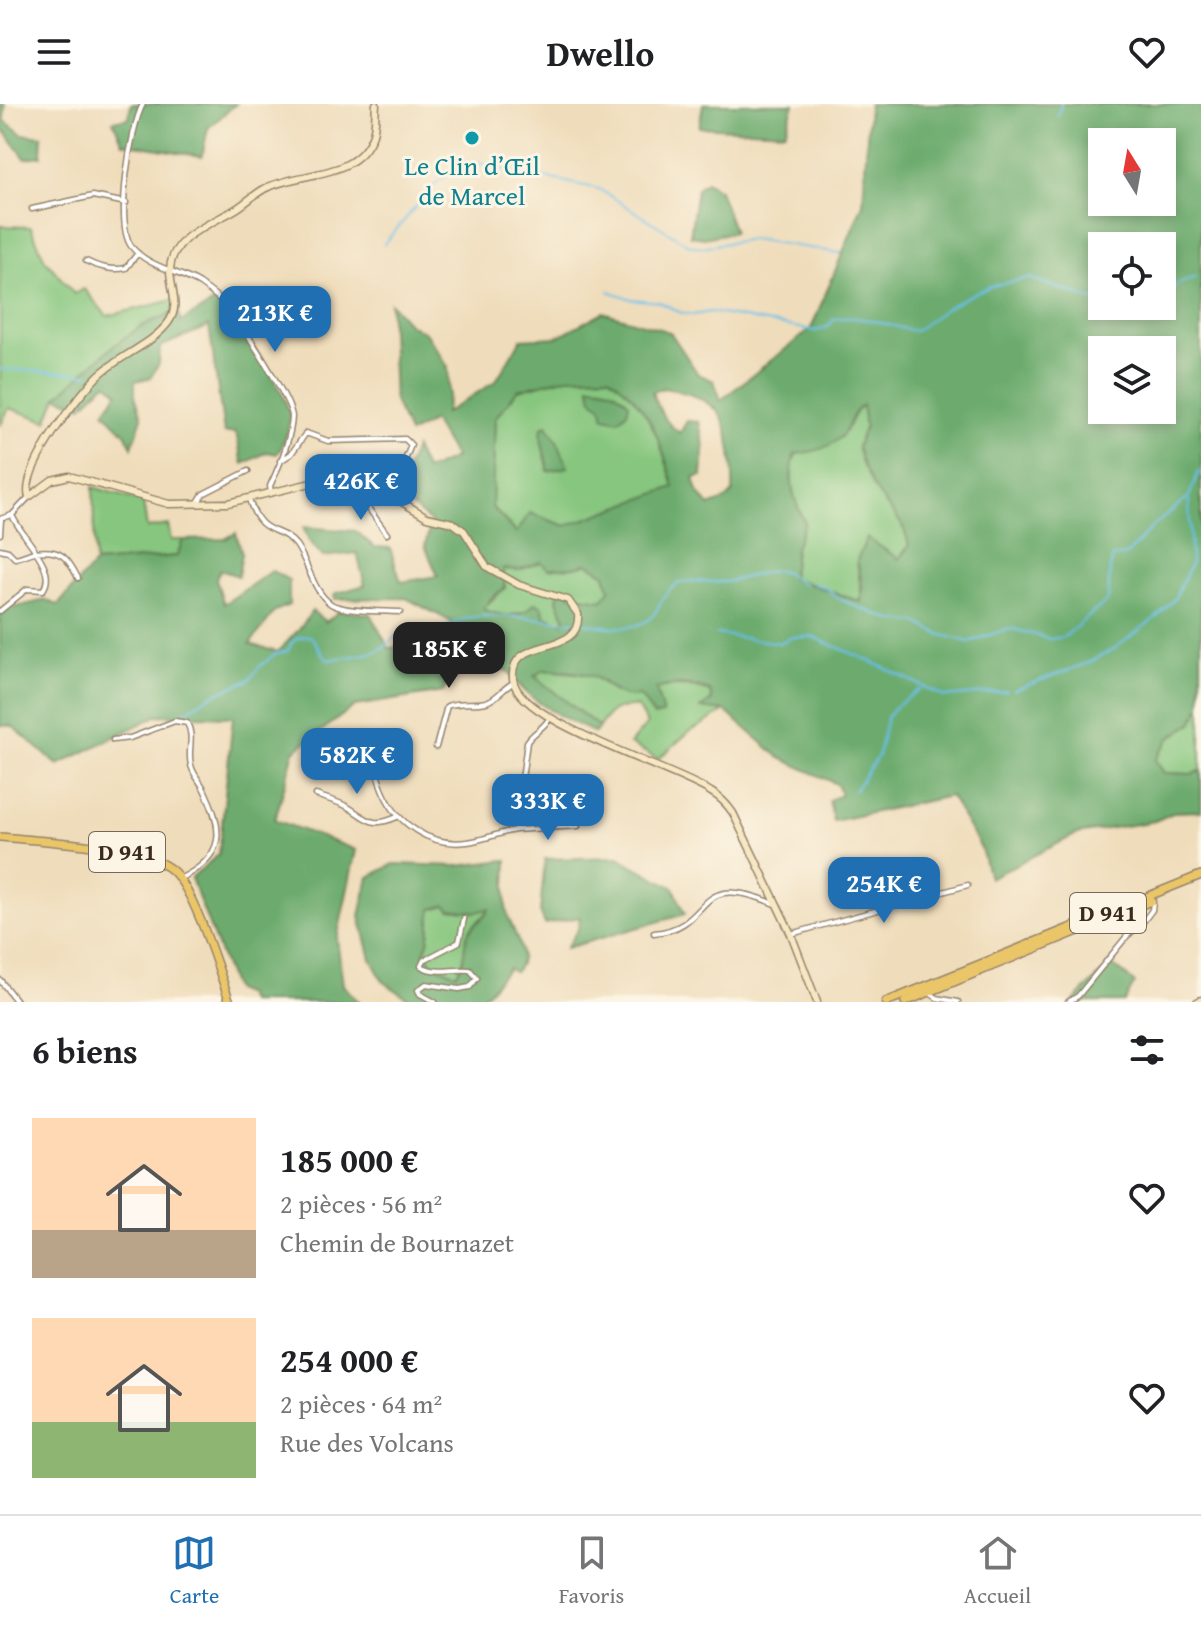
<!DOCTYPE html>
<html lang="fr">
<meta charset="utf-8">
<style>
:root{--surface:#fff;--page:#f2f2f2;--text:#202124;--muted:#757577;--line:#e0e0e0;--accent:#1f6fb2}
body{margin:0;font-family:"Gentium Book Plus",serif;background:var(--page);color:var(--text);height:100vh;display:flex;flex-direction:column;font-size:30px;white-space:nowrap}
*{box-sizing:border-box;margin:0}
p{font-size:26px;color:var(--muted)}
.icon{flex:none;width:44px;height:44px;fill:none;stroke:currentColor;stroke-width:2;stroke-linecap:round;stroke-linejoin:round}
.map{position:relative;height:898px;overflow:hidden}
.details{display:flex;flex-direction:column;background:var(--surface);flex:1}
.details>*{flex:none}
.needle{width:52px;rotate:349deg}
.controls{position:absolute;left:1088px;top:24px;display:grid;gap:16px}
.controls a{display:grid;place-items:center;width:88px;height:88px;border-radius:0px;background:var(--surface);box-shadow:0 4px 12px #0003;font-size:40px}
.price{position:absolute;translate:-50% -68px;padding:0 18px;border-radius:16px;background:var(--accent);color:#fff;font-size:26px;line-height:52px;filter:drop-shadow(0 2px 4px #0008)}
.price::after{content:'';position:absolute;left:50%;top:48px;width:24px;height:18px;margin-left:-12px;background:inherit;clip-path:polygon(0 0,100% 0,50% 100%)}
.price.active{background:#222;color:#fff}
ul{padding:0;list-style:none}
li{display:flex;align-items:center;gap:24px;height:200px;padding:0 32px}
li span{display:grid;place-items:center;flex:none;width:224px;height:160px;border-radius:0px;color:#555}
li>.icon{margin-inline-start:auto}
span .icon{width:96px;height:96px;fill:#fffc;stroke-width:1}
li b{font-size:34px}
h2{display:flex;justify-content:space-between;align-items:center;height:96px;padding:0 32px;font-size:34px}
header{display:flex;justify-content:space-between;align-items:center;height:104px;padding:0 32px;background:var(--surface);font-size:36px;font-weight:700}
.dock{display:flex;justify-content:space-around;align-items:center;height:112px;border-top:2px solid var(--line);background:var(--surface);font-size:22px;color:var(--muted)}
.dock a{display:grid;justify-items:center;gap:4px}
.dock .active{color:var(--accent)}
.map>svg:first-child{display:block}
.green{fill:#86c67e;stroke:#60784e;stroke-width:2}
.forest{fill:#6cab6d;stroke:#546a46;stroke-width:2;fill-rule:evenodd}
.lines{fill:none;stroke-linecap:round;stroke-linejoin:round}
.stream{stroke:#6cc0e8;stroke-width:2}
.street-casing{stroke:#95836c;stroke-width:7}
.secondary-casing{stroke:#95836c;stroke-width:9}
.primary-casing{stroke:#95836c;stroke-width:10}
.street{stroke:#fff;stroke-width:4}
.secondary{stroke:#f7e8c3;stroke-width:6}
.primary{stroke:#ebc669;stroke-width:7}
.culture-dot{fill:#0f9aa8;stroke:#fcf5e5;stroke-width:3}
.labels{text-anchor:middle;stroke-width:6;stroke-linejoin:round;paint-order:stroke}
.shield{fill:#fcf5e5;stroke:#75675a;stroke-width:2}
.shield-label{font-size:24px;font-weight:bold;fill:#3b2a1e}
.culture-label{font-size:26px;fill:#0d838f;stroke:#fcf5e5}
</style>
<header><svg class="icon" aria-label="menu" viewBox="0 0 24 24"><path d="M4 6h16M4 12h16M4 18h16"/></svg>Dwello<svg class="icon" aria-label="heart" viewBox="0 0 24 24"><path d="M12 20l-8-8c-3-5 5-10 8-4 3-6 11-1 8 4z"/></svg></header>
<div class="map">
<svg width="1201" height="898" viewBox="0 0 1201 898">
<rect width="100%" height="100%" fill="#fcf5e5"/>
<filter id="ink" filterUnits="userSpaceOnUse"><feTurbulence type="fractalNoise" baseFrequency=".0125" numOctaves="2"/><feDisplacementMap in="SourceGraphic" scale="16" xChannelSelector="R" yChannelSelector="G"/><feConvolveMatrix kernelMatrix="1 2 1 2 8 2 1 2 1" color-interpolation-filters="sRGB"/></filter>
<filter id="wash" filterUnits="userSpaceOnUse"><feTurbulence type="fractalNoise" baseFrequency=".006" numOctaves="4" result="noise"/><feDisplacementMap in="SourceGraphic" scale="32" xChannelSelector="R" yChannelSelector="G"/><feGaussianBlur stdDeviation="1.8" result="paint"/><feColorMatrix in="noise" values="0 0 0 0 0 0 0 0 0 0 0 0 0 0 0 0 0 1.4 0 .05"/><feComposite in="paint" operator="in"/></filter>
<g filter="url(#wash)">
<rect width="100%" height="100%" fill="#efdcba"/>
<path class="green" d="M0 122 31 123 44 154 74 190 84 185 107 212 178 195 179 210H169L57 293 47 317 9 304 0 322Z
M608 272C650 300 660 337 675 383L566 422 517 429 492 403 495 314 518 286 568 273Z
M863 300 865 322 857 343 862 360 878 390 904 422 909 441 899 455 867 434 857 456 862 498 792 474 795 444 804 418C792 396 787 374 796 350 813 347 834 344 844 328 851 318 853 308 863 300Z
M93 383 143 398 147 424 168 421 171 436H183L177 452 95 459Z
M541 458 549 465C563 462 574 466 587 459L605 470 610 486 602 496 580 493 559 485 557 496 565 513 563 519 528 507 502 513 482 505 505 484 502 465 519 466Z
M544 566 592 571 615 589C648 586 678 576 710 588L712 596 702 603 725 607 688 629 658 655 630 640 647 620 637 603C617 602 610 606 599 623L534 573Z
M1201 602V667L1192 670 1164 669 1155 656 1170 634 1192 619Z
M446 801 450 805H489C485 814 475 817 471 825 462 841 468 857 456 870L435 862 424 848C432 834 428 820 432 805Z"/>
<path class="forest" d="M0 0H5L4 16 22 30 42 32 41 52 25 54 0 21Z
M131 0H236L208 24 202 52 123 39 113 17 129 14Z
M703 0H794L785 28 699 23Z
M869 0H1201V602L1192 619 1170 634 1155 656 1164 669 1192 670 1201 667V707L1175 708 1155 717 1077 730 989 774 981 744 950 692 833 717 829 696 841 691 837 680 780 654 725 607 701 604 712 596 710 587C690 580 676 579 656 585L663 610 654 612 640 592C613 597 609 576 589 571 575 567 558 567 544 566L534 572 599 623 595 629C563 614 528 598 508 567L495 564 450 573 443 588 355 602 294 647 275 716 356 746 337 835 343 881 359 898H249L246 891 234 886 191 774 219 750 233 613 158 611 58 661 12 622 0 621V507L45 496 58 501 95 459 177 452 183 436 225 435 236 429 242 449 238 472 220 466 216 475 224 500 272 467 289 476V501L275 507 250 540 278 548 301 523 312 507 326 518 339 507 370 510 389 544 444 538 452 518 406 494 335 495 334 490 365 481 357 449 323 453 309 437 303 423 356 427 374 443 390 444 401 478 438 472 425 442 431 418 392 386 406 367 415 344 426 367 455 354 433 317 409 330 394 297 390 199 409 220 426 229 448 263 449 290 445 309 496 277 521 235 557 233 603 208 670 228 698 270 714 277 721 296 811 225 863 100ZM1102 38H1162V98H1102ZM1102 142H1162V202H1102ZM1102 246H1162V306H1102ZM608 272C650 300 660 337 674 383L566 422 530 409 516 429 492 403 495 314 518 286 568 273ZM663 284C683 287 708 294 720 311 731 326 734 369 733 388L725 396 709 402 698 388 694 374 702 372 704 341 699 318 687 317 680 329C665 320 658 303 652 288ZM862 301 865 322 857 343C862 360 869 377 879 391 894 413 903 414 909 442L899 455 867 434 857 456 862 479 861 498 792 474 795 444 805 418C793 396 787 374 795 350 813 348 833 344 844 329 851 319 852 308 862 301ZM541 458 549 465C563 462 574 466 587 459L605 470 610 486 602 496 580 493 559 485 557 496 565 513 563 519 544 512 543 503 535 499C520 516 502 513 483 505L492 493 505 484 503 465 519 466Z
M706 78 719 86 734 128 704 134 690 132 697 84Z
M217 197C237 220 282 279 289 308 292 319 284 340 277 350L267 348 243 360 236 329H224L209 222 160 243 159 260 150 274 135 277V291L142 313 132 343 125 329 104 308 118 288 106 279 82 302 57 293C86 267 138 211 179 210L180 218Z
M590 282C608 282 616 286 629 299L627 308 619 316 604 313 601 301C591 298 591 292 590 282Z
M547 321 558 339 568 363 548 367C547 350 539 343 542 323Z
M618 753 674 784 685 810 566 844 578 825 580 813 545 820 540 808 545 755Z
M507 756C507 771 505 787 506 802 507 823 534 850 514 868L508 864 488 888 476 898H413L383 877 371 855 360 812 369 773 394 760 457 762ZM446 801 450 805 475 808 489 805C484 817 471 819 467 832 462 846 467 858 456 870L435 862 424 848C432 834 428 820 432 805Z
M1111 860 1135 879 1124 898H1073Z"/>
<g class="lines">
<path class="stream" d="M1058 11 1061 0
M473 58 599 85 689 141 702 143 752 135 840 149
M384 140 436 79 466 57
M609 187 631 195 660 198 679 208 693 211 710 208 816 227 828 223 834 215C863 210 887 222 915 227L946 204 970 191 991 182 1029 174 1102 199
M1162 193 1178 180 1195 173
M1114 202H1127
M0 265 89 270
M814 480 825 483 838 494 860 504 895 517 916 518 939 530 969 538 1010 524 1050 535 1064 533 1108 496 1110 464 1113 453 1127 451 1153 422 1189 393 1199 367
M584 519C605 523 638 530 654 510 662 499 663 489 676 481 687 474 711 479 725 478 738 476 771 465 779 467 789 468 797 478 806 481
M717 530 779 539 793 533H813L870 557 945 593 1007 587
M1014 586 1088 559 1114 545 1158 512 1175 494 1191 460 1189 396
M180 611 210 592 249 576 260 562 275 550 288 547C292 535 297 533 310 532 319 539 319 551 329 556 344 553 360 552 374 548 397 540 400 512 430 531 443 526 452 518 465 515 496 507 542 516 574 518
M854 687 878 652 887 613 896 602 920 585"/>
</g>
</g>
<g filter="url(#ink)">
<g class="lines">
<g class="street-casing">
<path id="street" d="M143 0C130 24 115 120 131 142 147 163 179 167 200 180 210 187 219 194 228 203 240 218 292 297 292 313 291 335 279 363 270 382L271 389
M32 105 93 92 126 99
M86 157C97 163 113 167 126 164L138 149
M280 357 291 350 306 329 328 337 405 335 411 341 400 369 384 390
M361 394 387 430
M249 395C261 435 279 420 296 441 309 459 312 487 331 500 344 508 384 507 400 508
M197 400 203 390 248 367
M0 415 12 411 29 393
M0 430 1 416
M0 445 8 447 15 454C23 453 28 449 35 448 61 444 68 454 78 474
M0 507 27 485 43 486C59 464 20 432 12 411
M113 636 130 634 175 617 187 619C195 633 187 647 191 661 193 670 199 676 203 683 224 726 227 752 179 775
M436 643 447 602C460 597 473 601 486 598 497 595 503 584 513 579
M372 645C375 659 377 674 383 687 397 720 430 743 467 738 483 736 499 729 515 726L527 638C533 628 545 624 550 613
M316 691C327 695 339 698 348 703 369 716 372 724 397 713
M515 726 578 722
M654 829C717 823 689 764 775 800
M791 830 968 781
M0 876 17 898
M927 887 937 894 958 898
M435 898 420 890 418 886 426 880 459 885 470 883 477 874 470 866C453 864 436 871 421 862L424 856 459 838 464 815
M1068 898 1078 892 1127 832 1143 818 1152 806 1153 798"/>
</g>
<g class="secondary-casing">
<path id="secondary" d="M29 393 52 376 69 372 169 400 228 399 311 379 326 382 351 394 390 391 427 413 453 419 464 427 487 463 519 481 568 496 578 510C582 555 509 529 513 575 517 618 675 664 711 688 720 693 727 700 733 709L791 830 817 898
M29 393C20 365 79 290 100 270 121 251 151 241 168 219 181 202 170 184 170 166 171 130 216 119 239 103 248 97 255 90 264 85 300 66 357 77 373 30 376 21 375 10 376 0
M1197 898 1201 896"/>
</g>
<g class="primary-casing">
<path id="primary" d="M0 733C40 737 148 741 174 768 196 791 218 865 230 898
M886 898 1201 771
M905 898 1151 797"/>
</g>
<use href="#street" class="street"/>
<use href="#secondary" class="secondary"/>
<use href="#primary" class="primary"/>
</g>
</g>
<circle class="culture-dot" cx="472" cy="34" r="8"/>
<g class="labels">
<g class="shield">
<rect x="89" y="728" width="76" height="40" rx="6"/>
<rect x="1070" y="789" width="76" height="40" rx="6"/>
</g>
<g class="shield-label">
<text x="127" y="756">D 941</text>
<text x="1108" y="817">D 941</text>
</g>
<g class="culture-label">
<text x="472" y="71">Le Clin d’Œil<tspan x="472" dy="30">de Marcel</tspan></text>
</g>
</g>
</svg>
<div class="controls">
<a><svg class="needle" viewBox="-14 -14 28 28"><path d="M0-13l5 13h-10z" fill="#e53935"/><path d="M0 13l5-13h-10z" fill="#757577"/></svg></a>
<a><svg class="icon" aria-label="locate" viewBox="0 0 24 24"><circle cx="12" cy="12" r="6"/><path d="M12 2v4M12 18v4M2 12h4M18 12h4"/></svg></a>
<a><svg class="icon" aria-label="layers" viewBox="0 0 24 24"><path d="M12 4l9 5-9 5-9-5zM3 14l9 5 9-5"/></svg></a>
</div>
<b class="price" style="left:275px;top:250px">213K €</b>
<b class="price" style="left:361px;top:418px">426K €</b>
<b class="price active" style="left:449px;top:586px">185K €</b>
<b class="price" style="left:357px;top:692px">582K €</b>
<b class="price" style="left:548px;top:738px">333K €</b>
<b class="price" style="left:884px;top:821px">254K €</b>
</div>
<section class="details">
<h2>6 biens<svg class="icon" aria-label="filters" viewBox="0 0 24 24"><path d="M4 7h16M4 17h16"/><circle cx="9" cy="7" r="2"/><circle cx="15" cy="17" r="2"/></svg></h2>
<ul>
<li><span style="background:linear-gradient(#ffd9b3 70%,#b9a48a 0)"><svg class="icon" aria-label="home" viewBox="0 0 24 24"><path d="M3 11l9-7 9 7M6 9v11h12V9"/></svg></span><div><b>185 000 €</b><p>2 pièces · 56 m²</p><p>Chemin de Bournazet</p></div><svg class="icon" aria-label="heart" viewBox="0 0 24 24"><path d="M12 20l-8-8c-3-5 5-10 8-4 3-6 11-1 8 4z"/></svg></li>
<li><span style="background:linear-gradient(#ffd9b3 65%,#8fb573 0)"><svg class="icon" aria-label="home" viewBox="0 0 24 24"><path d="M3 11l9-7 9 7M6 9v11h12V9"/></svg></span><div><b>254 000 €</b><p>2 pièces · 64 m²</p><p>Rue des Volcans</p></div><svg class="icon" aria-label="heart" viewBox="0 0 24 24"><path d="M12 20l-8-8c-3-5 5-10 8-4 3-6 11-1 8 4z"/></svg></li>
</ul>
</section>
<nav class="dock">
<a class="active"><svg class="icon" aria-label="map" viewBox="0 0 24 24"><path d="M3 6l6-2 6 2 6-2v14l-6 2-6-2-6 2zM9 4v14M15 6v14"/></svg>Carte</a>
<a><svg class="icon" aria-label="saved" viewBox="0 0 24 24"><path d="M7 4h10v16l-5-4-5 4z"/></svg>Favoris</a>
<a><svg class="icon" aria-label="home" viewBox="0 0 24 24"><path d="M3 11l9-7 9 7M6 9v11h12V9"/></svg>Accueil</a>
</nav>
